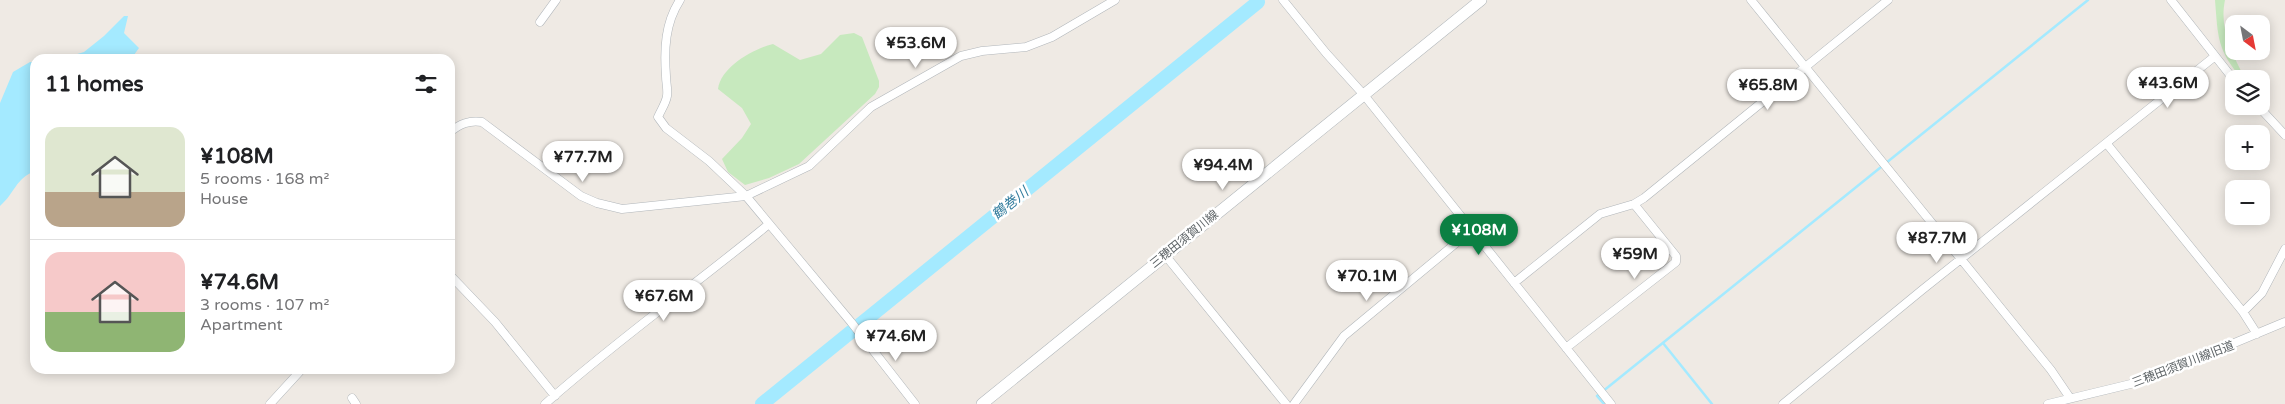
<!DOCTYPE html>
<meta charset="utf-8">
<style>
:root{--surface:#fff;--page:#f2f2f2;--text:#202124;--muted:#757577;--line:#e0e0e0;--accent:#0b8043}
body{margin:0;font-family:"Varela Round","Noto Sans JP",sans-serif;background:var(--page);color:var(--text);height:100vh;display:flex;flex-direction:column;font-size:19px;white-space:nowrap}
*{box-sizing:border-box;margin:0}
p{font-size:16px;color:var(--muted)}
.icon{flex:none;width:28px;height:28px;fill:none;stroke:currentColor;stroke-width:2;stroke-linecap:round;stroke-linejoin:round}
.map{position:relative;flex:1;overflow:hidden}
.side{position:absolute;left:30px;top:54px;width:425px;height:320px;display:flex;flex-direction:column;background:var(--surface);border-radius:15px;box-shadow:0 2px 12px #0003}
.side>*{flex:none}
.needle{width:32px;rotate:148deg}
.fabs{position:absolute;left:2225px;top:15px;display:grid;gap:10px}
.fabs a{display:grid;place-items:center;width:45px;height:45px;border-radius:10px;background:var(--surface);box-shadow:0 2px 12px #0003;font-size:25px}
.price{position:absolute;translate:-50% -42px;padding:0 11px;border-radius:18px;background:#fff;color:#222;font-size:16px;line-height:32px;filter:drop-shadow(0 1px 2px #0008)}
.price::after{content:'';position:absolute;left:50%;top:30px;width:15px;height:11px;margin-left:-8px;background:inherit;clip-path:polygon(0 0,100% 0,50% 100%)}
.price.on{background:var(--accent);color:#fff}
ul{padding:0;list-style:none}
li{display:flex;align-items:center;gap:15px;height:125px;padding:0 15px}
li+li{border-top:1px solid var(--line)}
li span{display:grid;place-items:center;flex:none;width:140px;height:100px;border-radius:15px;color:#555}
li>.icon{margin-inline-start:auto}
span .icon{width:60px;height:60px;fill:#fffc;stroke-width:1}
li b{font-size:21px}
h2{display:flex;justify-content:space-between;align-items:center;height:60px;padding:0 15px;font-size:21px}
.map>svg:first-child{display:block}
.green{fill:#c7e9be}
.water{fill:#a4eaff}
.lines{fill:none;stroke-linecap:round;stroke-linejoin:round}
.stream{stroke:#a4eaff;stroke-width:2.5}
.river{stroke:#a4eaff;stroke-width:14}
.street-casing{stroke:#b1b6ba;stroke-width:9}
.secondary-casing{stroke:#b0b6ba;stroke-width:12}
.street{stroke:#fff;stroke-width:8}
.secondary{stroke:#fff;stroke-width:11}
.labels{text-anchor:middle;stroke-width:5;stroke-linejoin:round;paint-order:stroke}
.street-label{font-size:12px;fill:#5c6265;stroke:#fff}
.water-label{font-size:14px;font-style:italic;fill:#327c9d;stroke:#fff}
</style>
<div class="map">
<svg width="2285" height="404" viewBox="0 0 2285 404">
<rect width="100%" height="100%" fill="#efeae4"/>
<path class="green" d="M2215 0H2225C2219 29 2232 53 2245 79H2242C2217 50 2218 37 2215 0Z
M854 33 862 37 879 81V87L875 94 799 164 769 178 745 185 728 172 722 159 742 138 751 124 742 108 718 89C721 67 753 49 773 44L800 60 821 54 840 35Z"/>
<path class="water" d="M124 16H128L124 33 139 48 131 59H61L84 52 104 36Z
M30 62H35V171C15 179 15 193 0 206V103L13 72Z"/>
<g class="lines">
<path class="stream" d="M1258 2 1260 0
M1663 343 1712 404
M1604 404 1597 396 2088 0"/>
<path class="river" d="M762 404 1258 2"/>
<g class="street-casing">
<path id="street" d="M680 0C665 23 664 49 666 76 666 83 668 89 667 96 666 103 661 110 658 117L666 128 709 161 746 196 851 322 915 404
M1283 0 1326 53 1364 95 1611 404
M1751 0 2051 370 2070 398
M2171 0 2234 80
M540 22 556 0
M2258 106 2285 135
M450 132C460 124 469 120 482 122L581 196 597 203 622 209 746 196 809 166 871 107 961 56 982 51 1026 47 1052 37 1115 0
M2107 144 2243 312 2257 334
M1165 255 1286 404
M450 275 495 322 555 396
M1514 283 1600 214 1634 204 1644 198 1888 0
M2243 312 2262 293 2285 249
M1566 348 1676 262V256L1634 204
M352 398 356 404
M270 404 302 369
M545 404C617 340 695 285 769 224
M1294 404 1344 336 1473 229
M1783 404 1922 290 2214 57
M2048 404 2143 381 2285 322"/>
</g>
<g class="secondary-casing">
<path id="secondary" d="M982 404 1481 0"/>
</g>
<use href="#street" class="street"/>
<use href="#secondary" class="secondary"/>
</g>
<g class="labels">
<g class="street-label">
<text transform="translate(1184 239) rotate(-39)" y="4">三穂田須賀川線</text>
<text transform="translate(2183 364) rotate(-21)" y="4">三穂田須賀川線旧道</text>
</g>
<g class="water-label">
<text transform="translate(1010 203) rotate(-39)" y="5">鶴巻川</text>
</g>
</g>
</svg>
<div class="fabs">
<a><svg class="needle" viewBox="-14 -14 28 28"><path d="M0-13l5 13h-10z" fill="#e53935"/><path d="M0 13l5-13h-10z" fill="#757577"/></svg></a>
<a><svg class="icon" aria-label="layers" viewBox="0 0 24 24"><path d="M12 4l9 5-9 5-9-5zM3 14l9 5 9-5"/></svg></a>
<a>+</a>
<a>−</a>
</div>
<b class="price" style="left:916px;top:69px">¥53.6M</b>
<b class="price" style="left:2168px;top:109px">¥43.6M</b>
<b class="price" style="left:1768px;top:111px">¥65.8M</b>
<b class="price" style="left:583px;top:183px">¥77.7M</b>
<b class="price" style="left:1223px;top:191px">¥94.4M</b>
<b class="price on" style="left:1479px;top:256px">¥108M</b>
<b class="price" style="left:1937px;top:264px">¥87.7M</b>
<b class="price" style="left:1635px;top:280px">¥59M</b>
<b class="price" style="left:1367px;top:302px">¥70.1M</b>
<b class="price" style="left:664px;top:322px">¥67.6M</b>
<b class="price" style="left:896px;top:362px">¥74.6M</b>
<section class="side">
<h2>11 homes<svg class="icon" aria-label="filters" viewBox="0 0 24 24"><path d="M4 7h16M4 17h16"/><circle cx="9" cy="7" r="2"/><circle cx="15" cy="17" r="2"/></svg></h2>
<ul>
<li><span style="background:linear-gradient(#dfe7d0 65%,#b9a48a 0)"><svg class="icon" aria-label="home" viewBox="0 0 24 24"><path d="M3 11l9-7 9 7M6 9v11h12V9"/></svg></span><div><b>¥108M</b><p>5 rooms · 168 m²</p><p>House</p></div></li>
<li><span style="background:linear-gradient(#f6c9c9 60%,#8fb573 0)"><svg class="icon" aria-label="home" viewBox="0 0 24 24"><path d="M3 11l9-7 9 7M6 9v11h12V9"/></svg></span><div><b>¥74.6M</b><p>3 rooms · 107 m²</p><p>Apartment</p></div></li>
</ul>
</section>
</div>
